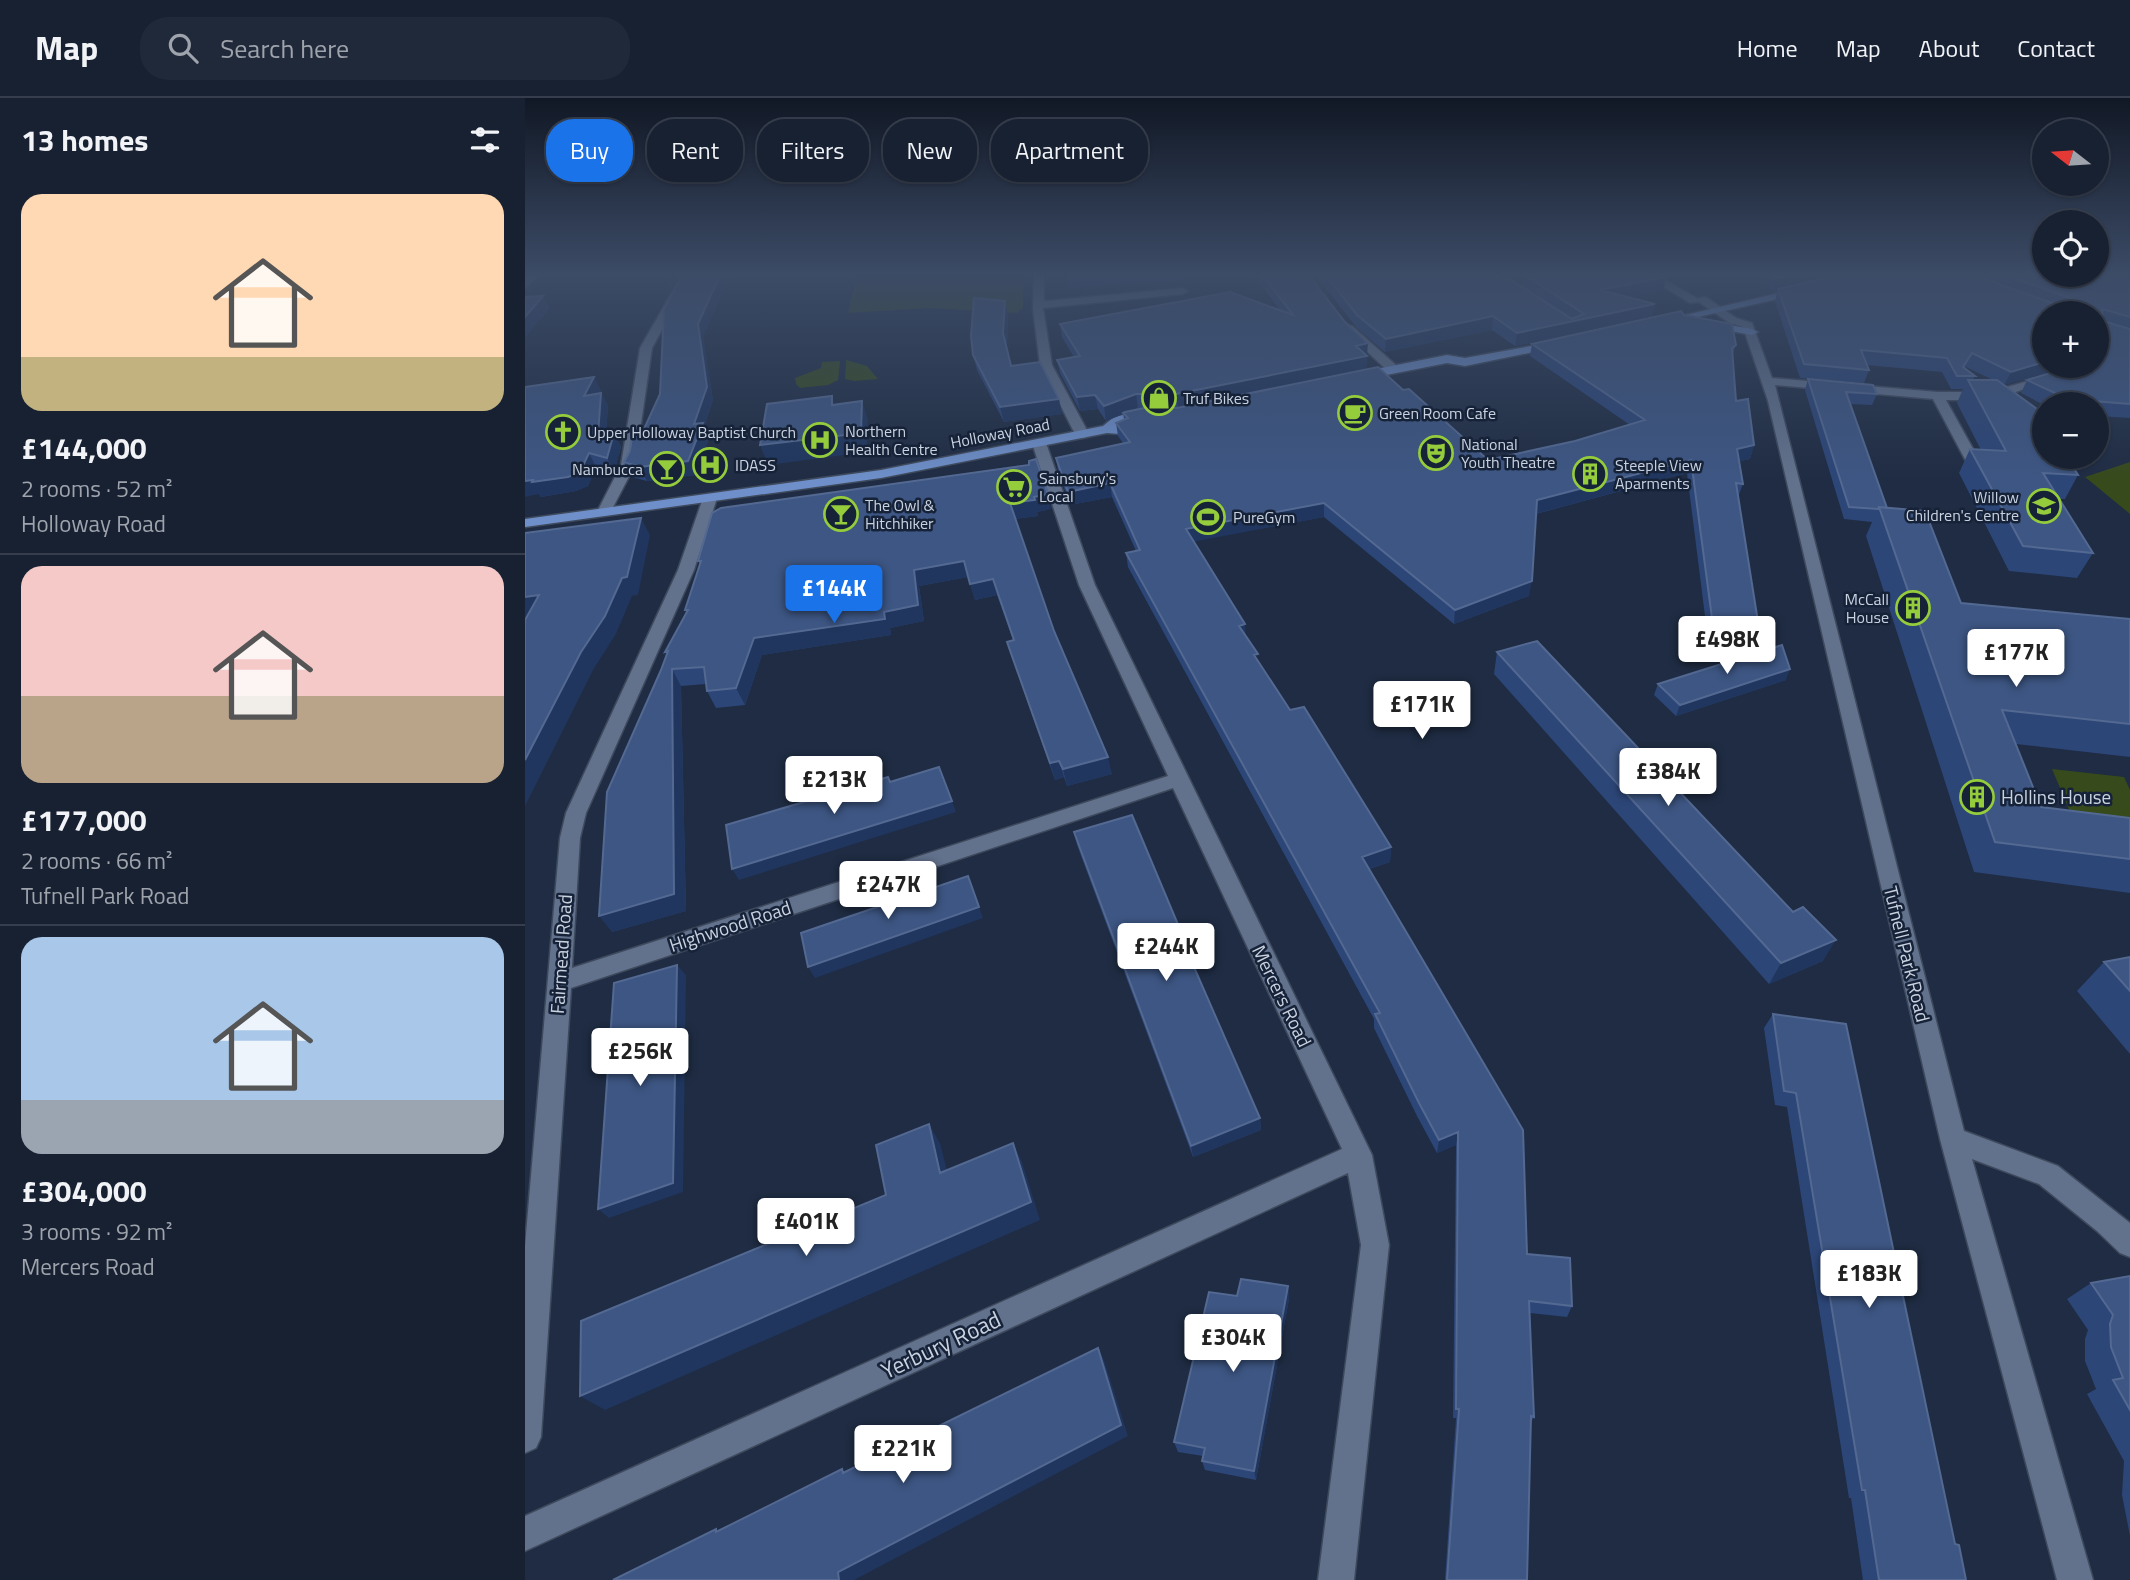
<!DOCTYPE html>
<meta charset="utf-8">
<style>
:root{--surface:#172132;--page:#20293a;--text:#f1f3f6;--muted:#9ea3ac;--line:#363e4d;--accent:#1a73e8}
body{margin:0;font-family:"Titillium Web",sans-serif;background:var(--page);color:var(--text);height:100vh;display:flex;flex-direction:column;font-size:26px;white-space:nowrap}
*{box-sizing:border-box;margin:0}
p{font-size:23px;color:var(--muted)}
.icon{flex:none;width:38px;height:38px;fill:none;stroke:currentColor;stroke-width:2;stroke-linecap:round;stroke-linejoin:round}
.map{position:relative;flex:1;overflow:hidden}
.sheet{display:flex;flex-direction:column;background:var(--surface);width:525px}
.sheet>*{flex:none}
.banner{position:absolute;left:21px;top:21px;width:665px;height:63px;display:flex;gap:14px}
.needle{width:46px;rotate:287deg}
.controls{position:absolute;left:1507px;top:21px;display:grid;gap:14px}
.controls a{display:grid;place-items:center;width:77px;height:77px;border-radius:50%;background:var(--surface);box-shadow:0 2px 5px #0004,0 0 0 2px var(--line);font-size:35px}
.price{position:absolute;translate:-50% -60px;padding:0 16px;border-radius:7px;background:#fff;color:#222;font-size:23px;line-height:46px;filter:drop-shadow(0 2px 4px #0008)}
.price::after{content:'';position:absolute;left:50%;top:42px;width:21px;height:16px;margin-left:-10px;background:inherit;clip-path:polygon(0 0,100% 0,50% 100%)}
.price.on{background:var(--accent);color:#fff}
ul{padding:0;list-style:none}
li{display:grid;align-content:center;gap:14px;height:371px;padding:0 21px}
li+li{border-top:2px solid var(--line)}
li span{display:grid;place-items:center;height:217px;border-radius:21px;color:#555}
li>.icon{margin-inline-start:auto}
span .icon{width:126px;height:126px;fill:#fffc;stroke-width:1}
li b{font-size:30px}
h2{display:flex;justify-content:space-between;align-items:center;height:84px;padding:0 21px;font-size:30px}
.pill{padding:0 24px;border-radius:28px;background:var(--surface);box-shadow:0 2px 5px #0004,0 0 0 2px var(--line);font-size:24px;line-height:63px}
.pill.on{background:var(--accent);color:#fff}
header{display:flex;align-items:center;gap:42px;box-sizing:border-box;height:98px;padding:0 35px;background:var(--surface);border-bottom:2px solid var(--line)}
header strong{font-size:33px}
nav{display:flex;gap:38px;margin-inline-start:auto;font-size:24px}
.search{width:490px;height:63px;background:var(--page);display:flex;align-items:center;gap:18px;box-sizing:border-box;padding:0 24px;border-radius:28px;color:var(--muted);font-size:26px}
main{display:flex;flex:1;min-height:0}
.map>svg:first-child{display:block}
.green{fill:#374a1c}
.lines{fill:none;stroke-linecap:round;stroke-linejoin:round}
.minor-casing{stroke:#3e495c;stroke-width:3}
.highway-casing{stroke:#3e495c;stroke-width:3}
.minor{fill:#62718c;fill-rule:evenodd}
.highway{fill:#6e8fc9;fill-rule:evenodd}
.wall{fill:#2c4678;fill-rule:evenodd}
.shaded-wall{fill:#20365e}
.building{fill:#3d5683;stroke:#536992;stroke-width:2}
.labels{text-anchor:middle;stroke-width:5;stroke-linejoin:round;paint-order:stroke}
.far-poi-label{font-size:16px;fill:#c9d2e0;stroke:#162238;text-anchor:start}
.far-street-label{font-size:16px;fill:#c9d2e0;stroke:#162238}
.poi-label{font-size:19px;fill:#c9d2e0;stroke:#162238;text-anchor:start}
.street-label{font-size:19px;fill:#c9d2e0;stroke:#162238}
.near-street-label{font-size:23px;fill:#c9d2e0;stroke:#162238}
</style>
<header>
<strong>Map</strong>
<div class="search"><svg class="icon" aria-label="search" viewBox="0 0 24 24"><circle cx="10" cy="10" r="6"/><path d="M15 15l6 6"/></svg>Search here</div>
<nav><a>Home</a><a>Map</a><a>About</a><a>Contact</a></nav>
</header>
<main>
<section class="sheet">
<h2>13 homes<svg class="icon" aria-label="filters" viewBox="0 0 24 24"><path d="M4 7h16M4 17h16"/><circle cx="9" cy="7" r="2"/><circle cx="15" cy="17" r="2"/></svg></h2>
<ul>
<li><span style="background:linear-gradient(#ffd9b3 75%,#c2b280 0)"><svg class="icon" aria-label="home" viewBox="0 0 24 24"><path d="M3 11l9-7 9 7M6 9v11h12V9"/></svg></span><div><b>£144,000</b><p>2 rooms · 52 m²</p><p>Holloway Road</p></div></li>
<li><span style="background:linear-gradient(#f6c9c9 60%,#b9a48a 0)"><svg class="icon" aria-label="home" viewBox="0 0 24 24"><path d="M3 11l9-7 9 7M6 9v11h12V9"/></svg></span><div><b>£177,000</b><p>2 rooms · 66 m²</p><p>Tufnell Park Road</p></div></li>
<li><span style="background:linear-gradient(#a9c7e8 75%,#9aa5b1 0)"><svg class="icon" aria-label="home" viewBox="0 0 24 24"><path d="M3 11l9-7 9 7M6 9v11h12V9"/></svg></span><div><b>£304,000</b><p>3 rooms · 92 m²</p><p>Mercers Road</p></div></li>
</ul>
</section>
<div class="map">
<svg width="1605" height="1482" viewBox="0 0 1605 1482">
<rect width="100%" height="100%" fill="#1f2c43"/>
<path class="green" d="M332 175H498V210L492 215 405 210 323 215Z
M321 262 342 268 353 281 329 283 320 281Z
M315 263 313 282 303 287 275 290 271 286 270 280 296 270 297 264Z
M1605 364V416L1560 379Z
M1527 671 1599 679 1605 692V728L1548 721Z"/>
<g class="lines">
<g class="minor-casing">
<path id="minor" d="M6 175H17L0 190V181Z
M158 175H168L127 250 110 367 84 417H74L72 414 96 367 115 250Z
M509 175H519V203L658 190 663 193 658 196 518 210 527 267 564 336 562 339 557 340 550 336 515 267 508 211Z
M960 175H972L998 195 989 197Z
M1116 175H1128L1172 200 1181 199 1211 220 1227 225 1247 280 1413 294H1465L1524 277 1530 281 1466 302H1421L1457 367 1450 371 1443 367 1408 301 1250 287 1439 1033 1533 1068 1605 1125V1159L1595 1155 1572 1133 1514 1086 1447 1061 1568 1482H1532L1415 1041 1243 303 1218 229 1203 224 1174 204 1165 205Z
M819 228H827L872 268V274H864L819 232Z
M514 341 521 345 570 487 847 1057 864 1147 829 1482H793L836 1147 823 1075 0 1453V1418L817 1051 648 690 46 890 16 1339 11 1350 0 1355V1148L35 740 41 715 153 472 178 400 185 396 192 400 169 472 61 715 55 740 47 870 643 678 554 487 507 345Z"/>
</g>
<g class="highway-casing">
<path id="highway" d="M1280 189 1284 190V194L1137 227 1131 224Z
M1182 223 1227 231 1233 234 1227 237 1178 228V224Z
M1034 243 1038 244V248L940 268 922 265 831 283 825 279 831 275 922 257 940 260Z
M625 311 631 315 630 318 598 325 594 328 602 332 595 336 582 335 356 380 0 429V421L356 372 578 328 589 319Z"/>
</g>
<use href="#minor" class="minor"/>
<use href="#highway" class="highway"/>
</g>
<path class="wall" d="M159 175H206L178 239 188 302 179 329 184 340 170 377 122 383 107 379 99 364 119 331 135 296Z
M541 175H657L658 182 544 190Z
M727 175H782L843 258 842 259 841 271 665 308 878 292 963 362 1050 343 1105 327 1005 258 1007 246 1159 217 1211 247 1207 259 1211 303 1229 347 1225 361 1214 363 1218 386 1213 399 1233 524 1228 539 1182 534 1162 375 1011 416 1004 498 929 526 799 419 669 443 721 538 733 564 765 612 866 749 865 764 844 771 1002 1156 1047 1208 1042 1219 1005 1215 1009 1319 1006 1324 1002 1482H920L931 1320H928L931 1047 912 1055 892 1018 849 930V921L603 469 601 455 611 453 587 399 545 407 533 373 531 360 598 345 593 338 591 325 599 321 598 316 581 323 573 311 555 313 535 275 532 262 549 259 537 239 535 226 755 212Z
M789 175H964L975 181 998 190 1000 177 1141 179 1138 192 1103 199 1130 206 1127 218 990 248 967 232 860 254 832 230Z
M1239 175H1605V320L1572 318V306L1519 307 1496 295 1502 282 1572 268V215L1479 287 1553 377 1540 401H1534L1568 455 1552 480 1484 473 1434 375 1445 351 1456 352 1432 305 1438 291H1426L1417 274 1342 267 1344 272 1339 285 1275 280 1250 203 1253 191 1246 193ZM1441 269 1468 282H1448L1450 278 1440 270Z
M483 217 482 248 486 268 537 316 479 324 452 272 448 257Z
M1283 281 1352 296 1347 307 1325 306 1362 410 1436 505 1605 521V659L1491 646 1516 709 1605 720V795L1449 774 1341 438 1347 424 1319 421 1280 292Z
M76 292 75 295H76L83 308 81 336 89 335 96 349 89 374 71 369 63 388 51 393 16 399 14 396Z
M526 411 512 414 513 418 490 421 529 533 587 676 542 688 539 679 530 682 487 560 482 544 488 542 472 497 450 502 443 479 394 488 399 523 365 530 366 537 237 557 220 607 191 610 182 593 181 586 156 588 161 813 87 834 136 572 142 556 140 554 161 514 160 512 175 466 173 463Z
M972 554 1298 863 1244 886 969 576Z
M1261 582 1151 618 1129 597 1133 586Z
M549 734 735 1020 736 1032 668 1059 552 747Z
M1605 859V956L1552 893 1579 864Z
M1248 916 1430 1446 1441 1482H1338L1326 1400H1324L1262 1009 1250 1007 1239 930Z
M1605 1178V1438L1597 1397 1599 1363 1562 1296 1571 1291 1560 1263V1241L1563 1232 1542 1201 1566 1185Z
M763 1188 764 1201 731 1382 680 1372 677 1363 678 1358 653 1354 649 1344 712 1198Z"/>
<path class="shaded-wall" d="M143 175H155L145 192 140 180Z
M196 175H206L178 239 188 302 179 329 184 340 170 377 122 383 115 369 169 326 173 226Z
M1276 175H1328L1246 193 1249 180Z
M1141 179 1138 192 1073 205 1075 192Z
M18 198 25 210 0 240V219Z
M480 203 483 217 481 249 478 235Z
M1130 206 1127 218 990 248 992 235Z
M968 218 967 232 860 254 861 241Z
M843 245 841 271 653 310 651 296Z
M1519 264V268H1548L1479 287 1486 274Z
M69 279 76 292 66 311 59 298Z
M76 295 83 308 80 351 73 337Z
M611 296 613 310 581 323 579 308Z
M570 297 573 311 555 313 552 299Z
M534 301 537 316 479 324 475 309Z
M337 303 343 322 342 354 243 367 235 347Z
M89 335 96 349 89 374 82 360Z
M1229 347 1225 361 1207 365 1212 351Z
M64 355 71 369 63 388 51 393 16 399 14 396 0 399V383Z
M1166 362 1162 375 1010 416 1012 402Z
M585 385 587 399 545 407 543 394Z
M523 396 526 411 512 414 513 418 488 421 485 405Z
M799 405V419L662 445 661 431Z
M116 420 125 437 113 497 107 498 91 536 68 572 0 708V662Z
M439 463 443 479 394 488 399 523 365 530 366 537 237 557 220 607 211 590 229 540 359 514 389 472Z
M468 481 472 497 450 502 445 486Z
M1007 483 1004 498 929 526 930 512Z
M14 497 25 515 0 519V499Z
M720 526 721 541 714 528Z
M147 571 156 588 161 813 87 834 74 818Z
M1265 571 1261 582 1151 618 1155 607Z
M583 659 587 676 542 688 538 671Z
M534 663 539 679 530 682 525 665Z
M427 703 431 714 214 782 207 771Z
M866 749 865 764 836 773 837 759Z
M443 778 458 820 290 880 283 869Z
M1311 842 1298 863 1244 886 1256 865Z
M152 867 161 877 158 1094 84 1120 73 1111Z
M735 1020 736 1032 668 1059 666 1048Z
M404 1026 415 1045 427 1093 415 1075Z
M933 1034 931 1047 912 1055 914 1042Z
M488 1045 497 1064 515 1122 80 1312 55 1298Z
M763 1188 764 1201 731 1382 729 1373Z
M573 1250 579 1262 603 1338 329 1482H314L313 1474Z"/>
<path class="building" d="M159 175H196L173 226 182 289 169 326 178 325 163 363 115 369 99 364 105 353 108 332 119 331 135 296 139 211Z
M736 175H782L820 224 843 245 831 248 842 258 651 296H611L579 308 570 297 552 299 532 262 555 258 535 226 705 194 768 217Z
M799 175H964L975 181 983 180 1047 221 1059 216 1000 177 1011 175H1133L1141 179 1075 192 1130 206 992 235 968 218 861 241 832 217Z
M1247 175H1276L1249 180Z
M1323 175H1443L1527 205 1547 203 1545 200 1474 175H1519V177H1572V175H1605V219L1577 211 1578 223 1605 231V306L1543 301 1502 282 1549 268H1572V261L1580 258 1582 255 1579 253H1572V215H1519V264L1486 274 1447 255 1438 269 1450 278H1432L1422 260 1336 252 1344 272 1279 266 1253 191Z
M18 198 0 219V199Z
M449 200 480 203 478 235 486 268 515 264 534 301 475 309 448 257 446 238Z
M1156 213 1159 217 1207 226 1211 247 1207 250 1211 303 1223 301 1229 347 1212 351 1218 386 1211 385 1233 524 1187 520 1166 362 1012 402 1007 483 930 512 799 405 661 431 720 526 714 528 733 556 729 557 765 612 779 609 866 749 837 759 998 1032 1002 1156 1045 1160 1047 1208 1004 1203 1009 1319 1006 1318 1002 1482H922L934 1311H931L933 1034 914 1042 894 1005 850 916 855 915 601 455 615 452 585 385 543 394 531 360 605 344 591 325 603 320 598 315 600 314 629 308 652 310 853 269 878 292 884 291 963 362 1050 343 1120 322 1007 246Z
M69 279 59 298 76 295 73 337 89 335 82 360 64 355 55 374 43 379 7 384 8 382 0 383V289Z
M1283 281 1348 287 1352 296 1321 294 1362 410 1354 409 1353 411 1324 409Z
M1443 282H1472L1512 311 1519 322V359H1542L1553 377 1518 375 1568 455 1498 448 1445 351 1481 353Z
M307 298V307L337 303 336 335 235 347 242 306Z
M511 361 523 396 509 399 510 402 485 405 529 533 583 659 538 671 534 663 525 665 482 544 489 542 468 481 445 486 439 463 389 472 393 507 359 514 360 521 229 540 211 590 182 593 179 569 147 571 149 796 74 818 82 694 136 572 143 553 140 554 163 512H160L176 463H173L187 415 196 410 504 367V363Z
M1354 409 1400 413 1436 505 1605 521V626L1477 612 1516 709 1605 720V761L1470 744Z
M116 420 102 479 97 480 80 518 56 554 0 662V522L14 497 0 499V435Z
M1012 543 1268 814 1278 809 1311 842 1256 865 972 554Z
M1257 547 1265 571 1155 607 1133 586Z
M414 669 427 703 207 771 201 727 363 679 365 684Z
M607 717 657 836 655 837 735 1020 666 1048 549 734Z
M443 778 454 809 283 869 276 835Z
M1605 859V893L1579 864Z
M152 867 148 1085 73 1111 89 885Z
M1248 916 1321 926 1430 1446 1434 1447 1441 1482H1354L1340 1392H1337L1271 995 1259 993Z
M404 1026 415 1075 488 1045 506 1104 55 1298 56 1223 361 1097 351 1047Z
M1605 1178V1312L1588 1282 1598 1280 1586 1249 1585 1226 1588 1217 1566 1185Z
M716 1181 763 1188 729 1373 677 1363 680 1350 649 1344 684 1194 712 1198Z
M573 1250 596 1327 313 1474 314 1482H88L191 1431V1434L317 1371 318 1375Z"/>
<linearGradient id="sky" x2="0" y2="1"><stop stop-color="#111825"/><stop offset="0.46" stop-color="#3c4b66"/><stop offset="1" stop-color="#3c4b66" stop-opacity="0"/></linearGradient>
<rect width="1605" height="382" fill="url(#sky)"/>
<defs>
<g id="shop-ring" transform="scale(1.75)"><circle r="9.5" fill="#162238" stroke="#95cc3b" stroke-width="1.5"/><path d="M-5-2.5h2.3a2.7 3.5 0 0 1 5.4 0H5L5.5 6h-11ZM-1.5-2.5h3a1.5 2.3 0 0 0-3 0Z" fill="#95cc3b"/></g>
<g id="cafe-ring" transform="scale(1.75)"><circle r="9.5" fill="#162238" stroke="#95cc3b" stroke-width="1.5"/><path d="M-5.5-4.5H6V0H3Q3 3.5 0 3.5H-2.5Q-5.5 3.5-5.5 0ZM3-3.2v2h1.7v-2ZM-6 4.5H4V6H-6Z" fill="#95cc3b"/></g>
<g id="church-ring" transform="scale(1.75)"><circle r="9.5" fill="#162238" stroke="#95cc3b" stroke-width="1.5"/><path d="M-1.2-6h2.4v3.5h3.3v2.4h-3.3V6h-2.4V-.1h-3.3v-2.4h3.3Z" fill="#95cc3b"/></g>
<g id="hospital-ring" transform="scale(1.75)"><circle r="9.5" fill="#162238" stroke="#95cc3b" stroke-width="1.5"/><path d="M-5-5h3v3.5h4V-5h3V5h-3V1.5h-4V5h-3Z" fill="#95cc3b"/></g>
<g id="theatre-ring" transform="scale(1.75)"><circle r="9.5" fill="#162238" stroke="#95cc3b" stroke-width="1.5"/><path d="M-5-5.5Q0-4 5-5.5V0Q5 5 0 6Q-5 5-5 0ZM-3.3-2.5H-1v1.5H-3.3ZM1-2.5H3.3v1.5H1ZM-2.8 1Q0 5.5 2.8 1Z" fill="#95cc3b"/></g>
<g id="bar-ring" transform="scale(1.75)"><circle r="9.5" fill="#162238" stroke="#95cc3b" stroke-width="1.5"/><path d="M-6-5H6L.8 .8V4.5H3.5V6h-7V4.5H-.8V.8Z" fill="#95cc3b"/></g>
<g id="building-ring" transform="scale(1.75)"><circle r="9.5" fill="#162238" stroke="#95cc3b" stroke-width="1.5"/><path d="M-4-6H4V6H1V3H-1V6H-4ZM-2.5-4.3h1.7v1.8h-1.7ZM.8-4.3h1.7v1.8H.8ZM-2.5-1h1.7V.8h-1.7ZM.8-1h1.7V.8H.8Z" fill="#95cc3b"/></g>
<g id="supermarket-ring" transform="scale(1.75)"><circle r="9.5" fill="#162238" stroke="#95cc3b" stroke-width="1.5"/><path d="M-6-5.5h2.5l.6 2H6L4.5 2H-2.5L-4.4-4H-6ZM-1.5 3.2a1.3 1.3 0 1 0 .1 0ZM3 3.2a1.3 1.3 0 1 0 .1 0Z" fill="#95cc3b"/></g>
<g id="school-ring" transform="scale(1.75)"><circle r="9.5" fill="#162238" stroke="#95cc3b" stroke-width="1.5"/><path d="M0-5L7-2L0 1L-7-2ZM-4 1L0 2.5L4 1V4Q0 6-4 4Z" fill="#95cc3b"/></g>
<g id="stadium-ring" transform="scale(1.75)"><circle r="9.5" fill="#162238" stroke="#95cc3b" stroke-width="1.5"/><path d="M0-5a6.5 5 0 1 0 0 10a6.5 5 0 1 0 0-10ZM-3.5-1.8h7v3.6h-7Z" fill="#95cc3b"/></g>
</defs>
<g fill-rule="evenodd">
<use href="#shop-ring" x="634" y="300"/>
<use href="#cafe-ring" x="830" y="315"/>
<use href="#church-ring" x="38" y="334"/>
<use href="#hospital-ring" x="295" y="342"/>
<use href="#theatre-ring" x="911" y="355"/>
<use href="#hospital-ring" x="185" y="367"/>
<use href="#bar-ring" x="142" y="371"/>
<use href="#building-ring" x="1065" y="376"/>
<use href="#supermarket-ring" x="489" y="389"/>
<use href="#school-ring" x="1519" y="408"/>
<use href="#bar-ring" x="316" y="416"/>
<use href="#stadium-ring" x="683" y="419"/>
<use href="#building-ring" x="1388" y="510"/>
<use href="#building-ring" x="1452" y="699"/>
</g>
<g class="labels">
<g class="far-poi-label">
<text x="658" y="306">Truf Bikes</text>
<text x="854" y="321">Green Room Cafe</text>
<text x="320" y="339">Northern<tspan x="320" dy="18">Health Centre</tspan></text>
<text x="62" y="340">Upper Holloway Baptist Church</text>
<text x="936" y="352">National<tspan x="936" dy="18">Youth Theatre</tspan></text>
<text x="210" y="373">IDASS</text>
<text x="1090" y="373">Steeple View<tspan x="1090" dy="18">Aparments</tspan></text>
<text x="118" y="377" text-anchor="end">Nambucca</text>
<text x="514" y="386">Sainsbury's<tspan x="514" dy="18">Local</tspan></text>
<text x="1494" y="405" text-anchor="end">Willow<tspan x="1494" dy="18">Children's Centre</tspan></text>
<text x="340" y="413">The Owl &amp;<tspan x="340" dy="18">Hitchhiker</tspan></text>
<text x="708" y="425">PureGym</text>
<text x="1364" y="507" text-anchor="end">McCall<tspan x="1364" dy="18">House</tspan></text>
</g>
<g class="far-street-label">
<text transform="translate(475 335) rotate(-11)" y="6">Holloway Road</text>
</g>
<g class="poi-label">
<text x="1476" y="706">Hollins House</text>
</g>
<g class="street-label">
<text transform="translate(205 828) rotate(-18)" y="7">Highwood Road</text>
<text transform="translate(36 856) rotate(-86)" y="7">Fairmead Road</text>
<text transform="translate(1382 856) rotate(76)" y="7">Tufnell Park Road</text>
<text transform="translate(757 898) rotate(64)" y="7">Mercers Road</text>
</g>
<g class="near-street-label">
<text transform="translate(416 1247) rotate(-25)" y="8">Yerbury Road</text>
</g>
</g>
</svg>
<div class="controls">
<a><svg class="needle" viewBox="-14 -14 28 28"><path d="M0-13l5 13h-10z" fill="#e53935"/><path d="M0 13l5-13h-10z" fill="#9ea3ac"/></svg></a>
<a><svg class="icon" aria-label="locate" viewBox="0 0 24 24"><circle cx="12" cy="12" r="6"/><path d="M12 2v4M12 18v4M2 12h4M18 12h4"/></svg></a>
<a>+</a>
<a>−</a>
</div>
<b class="price on" style="left:309px;top:527px">£144K</b>
<b class="price" style="left:1202px;top:578px">£498K</b>
<b class="price" style="left:1491px;top:591px">£177K</b>
<b class="price" style="left:897px;top:643px">£171K</b>
<b class="price" style="left:1143px;top:710px">£384K</b>
<b class="price" style="left:309px;top:718px">£213K</b>
<b class="price" style="left:363px;top:823px">£247K</b>
<b class="price" style="left:641px;top:885px">£244K</b>
<b class="price" style="left:115px;top:990px">£256K</b>
<b class="price" style="left:281px;top:1160px">£401K</b>
<b class="price" style="left:1344px;top:1212px">£183K</b>
<b class="price" style="left:708px;top:1276px">£304K</b>
<b class="price" style="left:378px;top:1387px">£221K</b>
<div class="banner">
<a class="pill on">Buy</a>
<a class="pill">Rent</a>
<a class="pill">Filters</a>
<a class="pill">New</a>
<a class="pill">Apartment</a>
</div>
</div>
</main>
